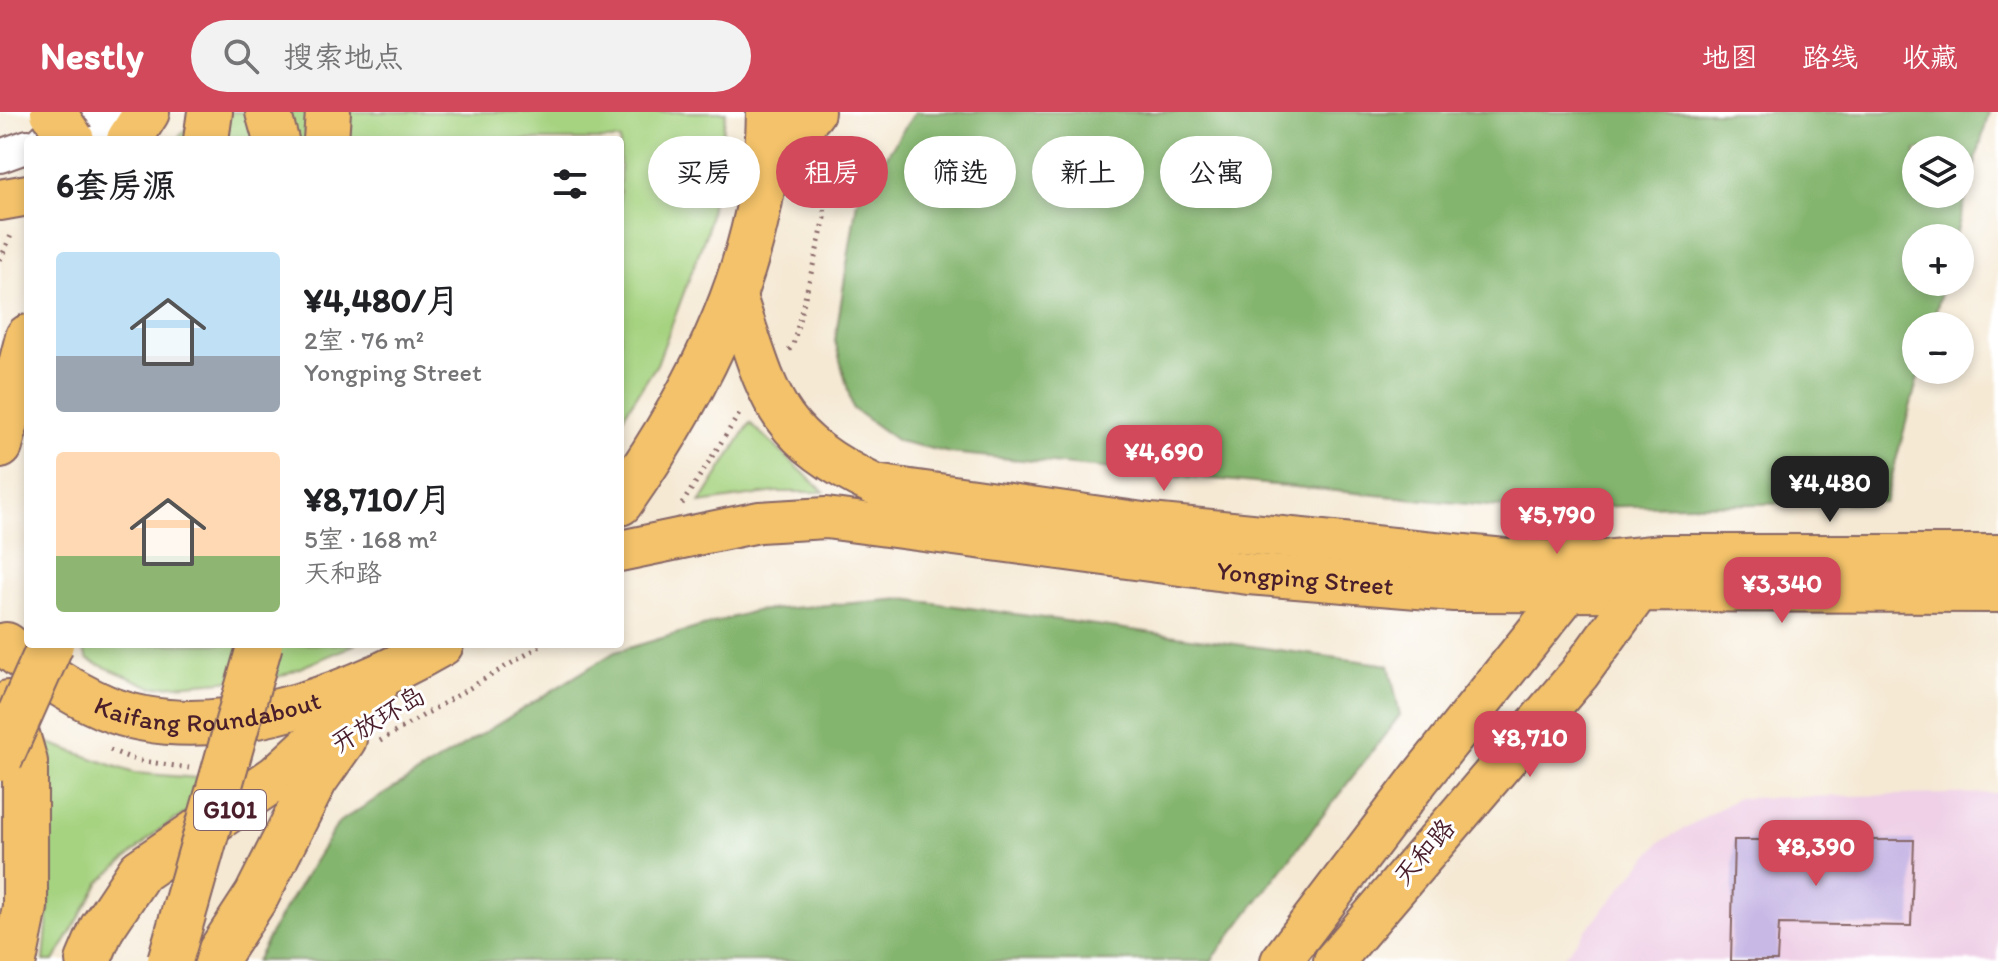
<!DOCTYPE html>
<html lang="zh">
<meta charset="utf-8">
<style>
:root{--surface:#fff;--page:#f2f2f2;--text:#202124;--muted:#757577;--accent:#d1495b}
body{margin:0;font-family:Itim,"LXGW WenKai TC",sans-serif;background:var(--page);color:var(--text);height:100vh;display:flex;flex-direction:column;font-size:30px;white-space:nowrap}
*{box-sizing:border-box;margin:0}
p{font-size:26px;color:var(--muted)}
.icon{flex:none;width:44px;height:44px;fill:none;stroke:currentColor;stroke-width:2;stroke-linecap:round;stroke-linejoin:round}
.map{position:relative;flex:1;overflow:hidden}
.panel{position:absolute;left:24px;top:24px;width:600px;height:512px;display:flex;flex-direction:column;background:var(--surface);border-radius:8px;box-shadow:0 4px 12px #0003}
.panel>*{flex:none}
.hud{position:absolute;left:648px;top:24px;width:760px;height:72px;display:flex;gap:16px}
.tools{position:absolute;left:1902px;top:24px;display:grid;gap:16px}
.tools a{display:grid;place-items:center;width:72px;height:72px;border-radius:50%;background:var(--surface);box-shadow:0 4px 12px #0003;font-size:40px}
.price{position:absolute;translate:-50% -68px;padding:0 18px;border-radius:16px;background:var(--accent);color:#fff;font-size:26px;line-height:52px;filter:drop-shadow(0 2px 4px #0008)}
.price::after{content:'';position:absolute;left:50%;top:48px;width:24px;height:18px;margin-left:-12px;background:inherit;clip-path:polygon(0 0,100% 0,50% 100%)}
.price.current{background:#222;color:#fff}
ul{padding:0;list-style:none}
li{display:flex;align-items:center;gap:24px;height:200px;padding:0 32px}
li span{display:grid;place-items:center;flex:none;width:224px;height:160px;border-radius:8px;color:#555}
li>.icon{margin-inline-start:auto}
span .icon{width:96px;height:96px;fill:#fffc;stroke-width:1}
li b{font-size:34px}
h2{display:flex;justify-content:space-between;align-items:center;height:96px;padding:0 32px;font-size:34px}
.tag{padding:0 28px;border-radius:36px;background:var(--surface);box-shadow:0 4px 12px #0003;font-size:28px;line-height:72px}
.tag.current{background:var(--accent);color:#fff}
header{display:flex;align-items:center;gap:48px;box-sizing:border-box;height:112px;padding:0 40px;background:var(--accent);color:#fff}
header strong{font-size:38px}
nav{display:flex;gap:44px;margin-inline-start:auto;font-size:28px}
.search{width:560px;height:72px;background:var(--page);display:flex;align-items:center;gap:20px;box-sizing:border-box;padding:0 28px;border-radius:44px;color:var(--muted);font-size:30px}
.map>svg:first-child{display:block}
.built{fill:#efd0e6}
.green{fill:#a6d380;stroke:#787956;stroke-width:2}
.forest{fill:#84b56e;stroke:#676a4c;stroke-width:2;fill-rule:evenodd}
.building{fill:#c8b8e5}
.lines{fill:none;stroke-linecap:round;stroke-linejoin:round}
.minor-casing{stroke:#866666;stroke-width:36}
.major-casing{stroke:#866666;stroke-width:44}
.highway-casing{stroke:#866666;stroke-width:48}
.path{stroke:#866666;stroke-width:5;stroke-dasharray:2 6;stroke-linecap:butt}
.minor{stroke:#fff;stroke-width:32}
.major{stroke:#f3c26a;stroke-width:40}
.highway{stroke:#f3c26a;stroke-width:44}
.highway-bridge-casing{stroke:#866666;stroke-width:48;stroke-linecap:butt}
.highway-bridge{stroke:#f3c26a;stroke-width:44}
.labels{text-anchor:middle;stroke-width:6;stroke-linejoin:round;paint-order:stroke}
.shield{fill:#fff;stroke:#80626b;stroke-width:2}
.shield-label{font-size:24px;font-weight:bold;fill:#4a1f2b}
.street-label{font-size:26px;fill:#4a1f2b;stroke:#fff}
</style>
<header>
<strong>Nestly</strong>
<div class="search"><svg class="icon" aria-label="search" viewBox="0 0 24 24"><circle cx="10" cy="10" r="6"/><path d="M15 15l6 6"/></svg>搜索地点</div>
<nav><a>地图</a><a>路线</a><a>收藏</a></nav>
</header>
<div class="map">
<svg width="1998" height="849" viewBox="0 0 1998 849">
<rect width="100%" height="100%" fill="#fff"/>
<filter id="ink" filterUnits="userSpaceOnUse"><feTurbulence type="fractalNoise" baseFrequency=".0125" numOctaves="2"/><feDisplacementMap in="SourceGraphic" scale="16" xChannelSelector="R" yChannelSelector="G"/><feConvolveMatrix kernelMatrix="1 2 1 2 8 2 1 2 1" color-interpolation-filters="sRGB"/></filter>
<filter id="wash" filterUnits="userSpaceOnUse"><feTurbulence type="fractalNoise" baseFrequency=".006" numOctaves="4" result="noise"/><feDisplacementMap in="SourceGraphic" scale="32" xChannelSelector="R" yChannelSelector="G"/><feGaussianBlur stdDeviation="1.8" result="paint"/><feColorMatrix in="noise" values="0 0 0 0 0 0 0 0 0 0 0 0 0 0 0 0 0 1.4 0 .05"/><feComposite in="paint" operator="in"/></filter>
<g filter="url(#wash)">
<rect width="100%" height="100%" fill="#f5e9d4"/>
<path class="built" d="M1998 681V849H1560L1660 730 1738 686Z"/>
<path class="green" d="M203 0H726L707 119 657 252 620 309V28H176Z
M750 311 824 380H776L700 391Z
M81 532H356L281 564 152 575 88 548Z
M32 625 134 661 237 669 159 718 100 770 54 849H44L50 781 48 697Z"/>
<path class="forest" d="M915 0H1989L1955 126H1916V170H1944L1932 214H1916V258H1920L1885 390 1508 396 950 341 898 329 853 297 835 229 857 89ZM1916 38H1960V82H1916Z
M904 487 1389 553 1400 603 1211 849H256L276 811 339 710 615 540 754 499Z"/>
<g id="blocks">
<path class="building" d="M1734 728H1914L1911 814 1779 812 1777 849H1731Z"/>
</g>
</g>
<g filter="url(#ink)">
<use href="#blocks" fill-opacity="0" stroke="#866666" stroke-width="2"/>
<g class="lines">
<g class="minor-casing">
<path id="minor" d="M44 28 134 0
M0 44 28 34"/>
</g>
<g class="major-casing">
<g id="major">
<path d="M0 88 28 83"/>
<path d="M736 185C769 285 773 324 875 373L1150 412 1515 448 1595 450 1662 443H1998"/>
<path id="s1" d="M620 439 759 410 826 406 1248 462 1454 479 1998 480"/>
<path d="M1281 849 1420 666 1578 468"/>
<path d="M1334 849 1579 562 1650 464"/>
</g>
</g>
<g class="highway-casing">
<g id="highway">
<path d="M268 0 276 28"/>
<path d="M129 28 147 0"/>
<path d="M206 28 210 0"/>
<path d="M326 28 328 0"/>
<path d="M768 48 812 0"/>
<path d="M0 334 28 225"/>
<path d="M620 391C702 274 767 146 769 0"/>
<path id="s2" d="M6 533C37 557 67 579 104 595 208 638 349 585 441 532"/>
<path d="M8 591 25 650V795L14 849"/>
<path d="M88 849 102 816 140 759 277 665 375 575"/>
<path d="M214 849 257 783 315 668 344 627"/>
</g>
</g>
<path class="path" d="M0 148 12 121
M789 238 793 233 825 106 821 46
M682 392 741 299
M380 629 544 532
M110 638 135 648 189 656"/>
<use href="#minor" class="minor"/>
<use href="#major" class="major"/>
<use href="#highway" class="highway"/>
<g class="highway-bridge-casing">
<path id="highway-bridge" d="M53 0 72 28
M0 647 51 532
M170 849 260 532"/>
</g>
<use href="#highway-bridge" class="highway-bridge"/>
</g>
</g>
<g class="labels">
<rect class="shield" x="194" y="678" width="72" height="40" rx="6"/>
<g class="shield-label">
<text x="230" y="706">G101</text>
</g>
<g class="street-label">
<text dy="9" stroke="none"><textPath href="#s1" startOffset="692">Yongping Street</textPath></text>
<text dy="9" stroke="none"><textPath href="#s2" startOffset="222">Kaifang Roundabout</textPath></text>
<text transform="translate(378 607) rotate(-31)" y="9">开放环岛</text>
<text transform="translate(1424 740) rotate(-49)" y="9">天和路</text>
</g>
</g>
</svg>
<div class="tools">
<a><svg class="icon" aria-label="layers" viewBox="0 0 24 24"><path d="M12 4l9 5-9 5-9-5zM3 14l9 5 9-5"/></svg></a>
<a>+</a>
<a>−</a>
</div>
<b class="price" style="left:1164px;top:381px">¥4,690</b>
<b class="price current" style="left:1830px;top:412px">¥4,480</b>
<b class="price" style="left:1557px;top:444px">¥5,790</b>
<b class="price" style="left:1782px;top:513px">¥3,340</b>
<b class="price" style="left:1530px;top:667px">¥8,710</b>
<b class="price" style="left:1816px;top:776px">¥8,390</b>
<div class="hud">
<a class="tag">买房</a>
<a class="tag current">租房</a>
<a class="tag">筛选</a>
<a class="tag">新上</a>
<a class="tag">公寓</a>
</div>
<section class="panel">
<h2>6套房源<svg class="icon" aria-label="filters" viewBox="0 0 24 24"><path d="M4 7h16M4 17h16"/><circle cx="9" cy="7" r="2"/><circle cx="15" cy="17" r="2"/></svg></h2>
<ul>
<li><span style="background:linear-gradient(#bfe0f5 65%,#9aa5b1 0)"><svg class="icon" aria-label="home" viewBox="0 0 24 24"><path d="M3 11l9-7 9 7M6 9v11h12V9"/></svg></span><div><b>¥4,480/月</b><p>2室 · 76 m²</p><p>Yongping Street</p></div></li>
<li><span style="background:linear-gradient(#ffd9b3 65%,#8fb573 0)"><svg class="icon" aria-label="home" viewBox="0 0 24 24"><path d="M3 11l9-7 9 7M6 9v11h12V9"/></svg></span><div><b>¥8,710/月</b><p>5室 · 168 m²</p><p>天和路</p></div></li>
</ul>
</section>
</div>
